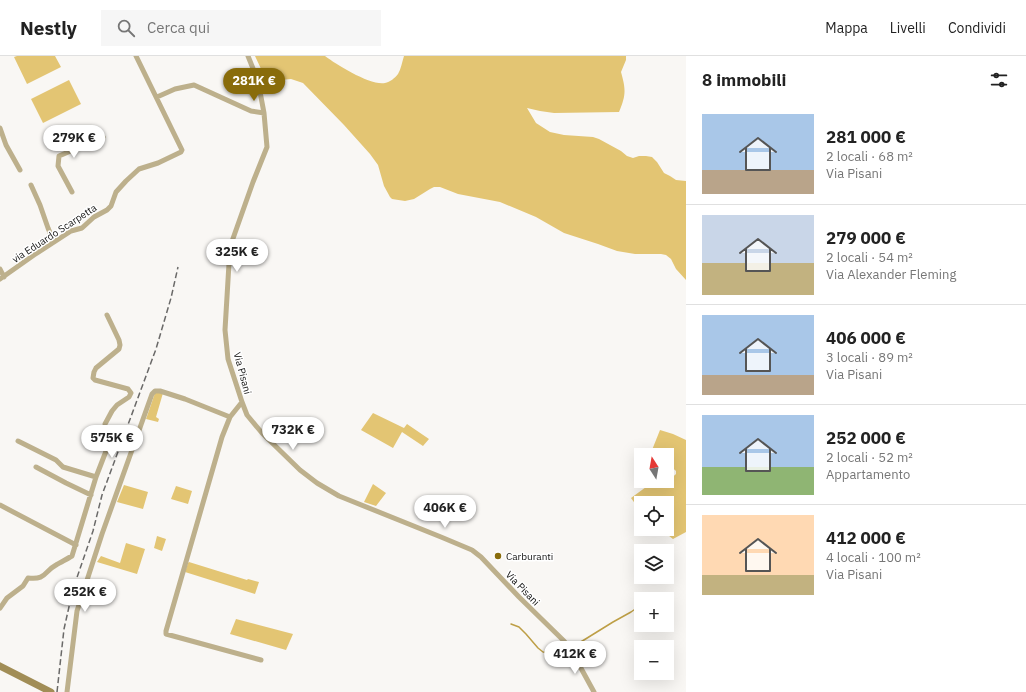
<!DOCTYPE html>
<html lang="it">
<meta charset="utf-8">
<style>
:root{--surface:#fff;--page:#f6f6f6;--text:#222;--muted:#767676;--line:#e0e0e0;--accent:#896c0b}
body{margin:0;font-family:"IBM Plex Sans",sans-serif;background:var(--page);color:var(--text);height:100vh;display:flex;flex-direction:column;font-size:15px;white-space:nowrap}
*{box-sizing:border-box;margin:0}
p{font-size:13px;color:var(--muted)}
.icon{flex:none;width:22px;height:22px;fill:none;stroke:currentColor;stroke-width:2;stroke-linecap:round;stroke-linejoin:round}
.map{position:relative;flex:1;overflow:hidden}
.sheet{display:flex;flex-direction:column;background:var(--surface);width:340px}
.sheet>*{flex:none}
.needle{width:26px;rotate:349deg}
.controls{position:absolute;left:634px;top:392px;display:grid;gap:8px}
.controls a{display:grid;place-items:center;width:40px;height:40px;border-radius:0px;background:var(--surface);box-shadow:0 4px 16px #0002;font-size:20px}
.price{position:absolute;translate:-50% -34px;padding:0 9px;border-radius:14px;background:#fff;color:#222;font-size:13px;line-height:26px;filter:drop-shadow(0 1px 2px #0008)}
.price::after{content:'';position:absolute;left:50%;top:24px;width:12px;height:9px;margin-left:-6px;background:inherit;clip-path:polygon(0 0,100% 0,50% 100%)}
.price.current{background:var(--accent);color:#fff}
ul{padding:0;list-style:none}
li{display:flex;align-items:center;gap:12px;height:100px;padding:0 16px}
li+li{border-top:1px solid var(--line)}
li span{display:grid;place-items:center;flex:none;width:112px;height:80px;border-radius:0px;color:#555}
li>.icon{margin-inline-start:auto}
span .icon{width:48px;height:48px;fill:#fffc;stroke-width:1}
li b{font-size:17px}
h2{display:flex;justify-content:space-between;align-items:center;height:48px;padding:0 16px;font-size:17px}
header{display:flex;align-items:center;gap:24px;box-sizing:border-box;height:56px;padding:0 20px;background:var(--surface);border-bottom:1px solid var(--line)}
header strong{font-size:19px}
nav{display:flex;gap:22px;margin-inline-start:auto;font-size:14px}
.search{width:280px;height:36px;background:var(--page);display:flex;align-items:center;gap:10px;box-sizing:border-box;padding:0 14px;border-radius:0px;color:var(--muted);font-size:15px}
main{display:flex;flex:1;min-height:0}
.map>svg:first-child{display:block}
.green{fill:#e3c573}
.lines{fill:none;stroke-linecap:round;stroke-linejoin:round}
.stream{stroke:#be9f46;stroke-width:1.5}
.street{stroke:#bdb08c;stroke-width:5}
.secondary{stroke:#a18d56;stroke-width:7}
.rail{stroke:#6a6968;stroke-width:1.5;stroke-dasharray:6 3;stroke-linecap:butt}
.poi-dot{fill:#896c0b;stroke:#fff;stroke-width:1.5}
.labels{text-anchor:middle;stroke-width:3;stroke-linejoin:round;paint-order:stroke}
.street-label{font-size:10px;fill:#131312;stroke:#fff}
.poi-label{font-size:10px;fill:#131312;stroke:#fff;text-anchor:start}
</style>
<header>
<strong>Nestly</strong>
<div class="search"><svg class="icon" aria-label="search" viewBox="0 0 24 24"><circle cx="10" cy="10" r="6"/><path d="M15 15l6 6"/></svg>Cerca qui</div>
<nav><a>Mappa</a><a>Livelli</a><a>Condividi</a></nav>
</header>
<main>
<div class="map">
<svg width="686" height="636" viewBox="0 0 686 636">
<rect width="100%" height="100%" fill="#f9f7f4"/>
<path class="green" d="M17 0H55L61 11 27 28 14 1Z
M255 0H325C337 9 371 30 385 27 390 26 395 22 398 18 401 13 402 6 404 0H626V4L621 16C626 34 626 39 619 56L554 57 540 55 527 52 536 67 550 76 564 79 593 81 599 83 621 95 627 100 633 102 639 100H646L652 101 657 106 664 117 670 120 676 124 686 125V224L676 213 671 203 666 199 661 198H635L617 195 598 188 564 177 536 161 500 146 458 138 440 131H434L430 133 414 143 405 145 392 143 390 141 384 130 378 109 370 98 344 69 303 27 291 23 281 24 273 26 265 25 262 15Z
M69 24 81 48 43 67 31 43Z
M74 73 77 79 64 85 61 79Z
M59 79 62 86 49 91 47 85Z
M155 337H163L156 361 159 363 158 366 146 363Z
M373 357 404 372 407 368 429 383 423 390 402 376 393 392 361 374Z
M660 374 673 378 686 384V476L673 483 664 476 662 478 657 473H667V447H641V456L631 442 646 431 665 428 676 418V415L667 407V399H657L652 394Z
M373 428 386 437 376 450 364 446Z
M124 429 148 436 143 453 117 446Z
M176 430 192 435 188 448 171 443Z
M157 480 166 483 162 495 154 492Z
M126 487 145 493 137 518 97 506 101 500 120 507Z
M189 506 247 524 248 523 259 526 255 538 185 516 188 507Z
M236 563 293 578 286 594 230 578Z"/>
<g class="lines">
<path class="stream" d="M649 543 657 537
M511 568 519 571 526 578 538 592 543 596 557 597 568 594
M571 592 613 566 631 556 641 549"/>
<path class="street" d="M248 0 258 25 264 57 267 91 253 126 230 191 225 274 228 303 242 346 247 359 262 377 300 414 317 427 339 440 441 481 472 494 481 501 519 541 564 585 571 594 594 636
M157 41 175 33 194 29 251 55 264 57
M0 72 6 89 20 114
M31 129 40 149 48 172 54 186
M72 136 58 110 59 100 103 81
M0 213 4 221
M0 223 34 199 71 175 82 172 94 161 107 154 111 150 116 136 126 125 139 113 158 107 181 96 182 94 136 0
M230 361 222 381 166 575V578L261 604
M18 385 56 404 63 411 96 421
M36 411 66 427 91 439
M0 449 76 489
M0 552 7 542 23 530 28 522C47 524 43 516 56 509 61 506 67 503 72 500L96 421 108 390 105 368 112 355 117 349 129 341 131 337 128 333 95 324 93 322 94 316 96 312 119 293 120 289 119 284 107 259
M67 636 77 555 102 478 152 338 155 335H160L185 343 230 361 242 346"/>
<path class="secondary" d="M0 610 51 636"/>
<path class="rail" d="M57 636 64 573 73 533 93 475 102 439 156 293 171 242 178 211"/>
</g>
<circle class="poi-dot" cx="498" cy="500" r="4"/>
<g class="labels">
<g class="street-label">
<text transform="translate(54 177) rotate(-33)" y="4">via Eduardo Scarpetta</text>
<text transform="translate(243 317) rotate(75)" y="4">Via Pisani</text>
<text transform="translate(523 532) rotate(46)" y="4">Via Pisani</text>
</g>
<g class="poi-label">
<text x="506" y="504">Carburanti</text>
</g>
</g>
</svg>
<div class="controls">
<a><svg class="needle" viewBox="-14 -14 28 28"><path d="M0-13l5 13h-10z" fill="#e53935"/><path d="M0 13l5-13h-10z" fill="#767676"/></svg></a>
<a><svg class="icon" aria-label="locate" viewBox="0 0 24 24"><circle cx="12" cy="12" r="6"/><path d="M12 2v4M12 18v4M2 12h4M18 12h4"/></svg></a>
<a><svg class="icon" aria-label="layers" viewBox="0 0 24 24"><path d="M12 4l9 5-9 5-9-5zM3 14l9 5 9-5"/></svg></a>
<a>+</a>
<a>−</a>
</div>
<b class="price current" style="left:254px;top:46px">281K €</b>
<b class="price" style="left:74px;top:103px">279K €</b>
<b class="price" style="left:237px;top:217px">325K €</b>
<b class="price" style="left:293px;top:395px">732K €</b>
<b class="price" style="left:112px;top:403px">575K €</b>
<b class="price" style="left:445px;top:473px">406K €</b>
<b class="price" style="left:85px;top:557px">252K €</b>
<b class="price" style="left:575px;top:619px">412K €</b>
</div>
<section class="sheet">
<h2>8 immobili<svg class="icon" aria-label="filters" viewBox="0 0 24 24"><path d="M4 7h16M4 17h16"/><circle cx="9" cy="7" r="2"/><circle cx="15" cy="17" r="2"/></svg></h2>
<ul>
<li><span style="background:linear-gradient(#a9c7e8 70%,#b9a48a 0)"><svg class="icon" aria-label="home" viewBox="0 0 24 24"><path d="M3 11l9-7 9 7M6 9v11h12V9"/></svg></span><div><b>281 000 €</b><p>2 locali · 68 m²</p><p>Via Pisani</p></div></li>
<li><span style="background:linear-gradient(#c9d6e8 60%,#c2b280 0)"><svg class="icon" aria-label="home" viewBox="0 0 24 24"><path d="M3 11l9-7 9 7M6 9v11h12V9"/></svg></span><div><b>279 000 €</b><p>2 locali · 54 m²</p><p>Via Alexander Fleming</p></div></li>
<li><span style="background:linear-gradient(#a9c7e8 75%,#b9a48a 0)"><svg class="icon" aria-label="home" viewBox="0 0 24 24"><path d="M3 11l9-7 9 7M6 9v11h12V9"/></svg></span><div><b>406 000 €</b><p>3 locali · 89 m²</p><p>Via Pisani</p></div></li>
<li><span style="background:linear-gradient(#a9c7e8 65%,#8fb573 0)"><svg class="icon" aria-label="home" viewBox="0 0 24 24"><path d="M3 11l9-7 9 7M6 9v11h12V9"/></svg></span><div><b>252 000 €</b><p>2 locali · 52 m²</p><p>Appartamento</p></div></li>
<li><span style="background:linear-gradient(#ffd9b3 75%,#c2b280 0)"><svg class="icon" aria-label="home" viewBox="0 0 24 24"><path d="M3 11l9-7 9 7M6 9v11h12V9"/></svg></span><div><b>412 000 €</b><p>4 locali · 100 m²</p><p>Via Pisani</p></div></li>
</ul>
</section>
</main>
